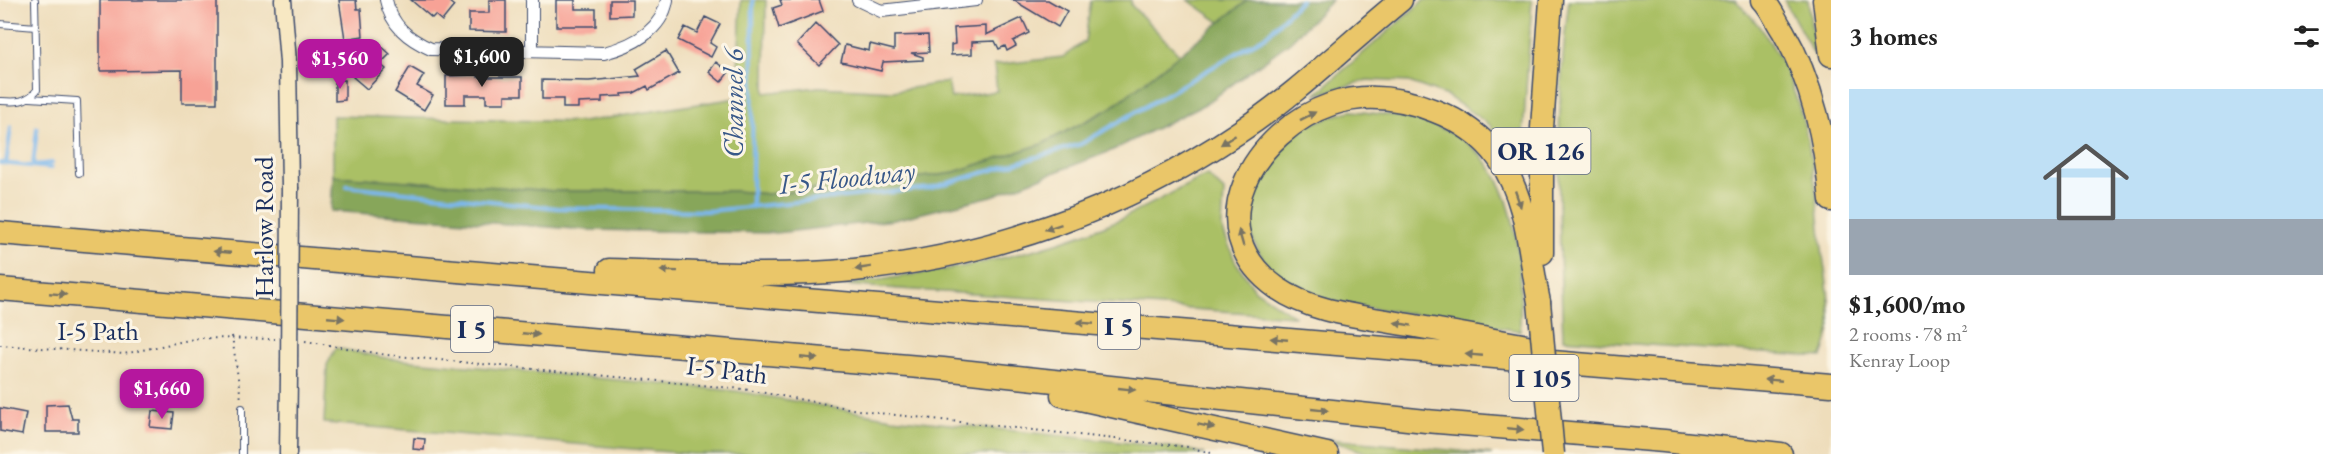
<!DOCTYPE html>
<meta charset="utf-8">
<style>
:root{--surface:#fff;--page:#f6f6f6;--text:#222;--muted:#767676;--accent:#b5179e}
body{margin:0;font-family:"EB Garamond",serif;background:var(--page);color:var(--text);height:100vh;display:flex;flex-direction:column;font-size:22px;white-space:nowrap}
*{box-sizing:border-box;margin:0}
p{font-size:20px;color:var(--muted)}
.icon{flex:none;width:33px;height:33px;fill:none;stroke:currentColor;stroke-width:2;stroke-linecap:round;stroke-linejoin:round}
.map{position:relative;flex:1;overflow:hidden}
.details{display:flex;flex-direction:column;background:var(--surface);width:510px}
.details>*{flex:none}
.price{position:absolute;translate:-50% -51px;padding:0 14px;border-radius:12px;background:var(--accent);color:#fff;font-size:20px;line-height:39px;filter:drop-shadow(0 2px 3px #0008)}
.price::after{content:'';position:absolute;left:50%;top:36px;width:18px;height:14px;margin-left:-9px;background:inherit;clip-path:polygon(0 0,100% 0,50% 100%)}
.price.selected{background:#222;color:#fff}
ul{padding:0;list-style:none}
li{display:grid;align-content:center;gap:12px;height:318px;padding:0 18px}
li span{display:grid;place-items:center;height:186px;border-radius:0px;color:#555}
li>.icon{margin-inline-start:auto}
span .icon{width:108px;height:108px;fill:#fffc;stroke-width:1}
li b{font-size:26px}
h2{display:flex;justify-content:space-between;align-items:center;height:72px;padding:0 18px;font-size:26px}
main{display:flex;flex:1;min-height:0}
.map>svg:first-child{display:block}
.green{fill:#aac065;stroke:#627862;stroke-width:1.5}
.forest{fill:#87a65a;stroke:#516a5c;stroke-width:1.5}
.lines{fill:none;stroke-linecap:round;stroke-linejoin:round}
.stream{stroke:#7bb8ee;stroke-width:4}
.building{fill:#f7a296}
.lane-casing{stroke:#3b496c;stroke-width:8}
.street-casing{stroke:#3b496c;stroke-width:14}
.secondary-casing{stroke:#3b496c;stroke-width:19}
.highway-casing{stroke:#3b496c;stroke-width:25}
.path{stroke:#3b496c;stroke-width:2;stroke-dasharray:1.5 4.5;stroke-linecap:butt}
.lane{stroke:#fff;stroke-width:6}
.street{stroke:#fff;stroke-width:12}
.secondary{stroke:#f7e8c3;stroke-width:16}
.highway{stroke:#eac669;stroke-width:22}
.secondary-bridge-casing{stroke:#3b496c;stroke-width:19;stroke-linecap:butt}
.highway-bridge-casing{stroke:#3b496c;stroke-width:25;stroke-linecap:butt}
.secondary-bridge{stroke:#f7e8c3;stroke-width:16}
.highway-bridge{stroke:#eac669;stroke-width:22}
.oneway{fill:#787363}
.labels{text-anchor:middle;stroke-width:6;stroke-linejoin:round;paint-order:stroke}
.shield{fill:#fcf5e5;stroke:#5e6a86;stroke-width:1.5}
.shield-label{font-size:26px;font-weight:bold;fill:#1b2f5e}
.street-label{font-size:27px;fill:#1b2f5e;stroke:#fcf5e5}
.water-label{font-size:28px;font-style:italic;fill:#385889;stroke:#fcf5e5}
</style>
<main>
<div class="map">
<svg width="1831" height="454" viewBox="0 0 1831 454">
<rect width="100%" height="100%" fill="#fcf5e5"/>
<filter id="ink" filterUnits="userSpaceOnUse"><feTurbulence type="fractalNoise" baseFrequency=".0167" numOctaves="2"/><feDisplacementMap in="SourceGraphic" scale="12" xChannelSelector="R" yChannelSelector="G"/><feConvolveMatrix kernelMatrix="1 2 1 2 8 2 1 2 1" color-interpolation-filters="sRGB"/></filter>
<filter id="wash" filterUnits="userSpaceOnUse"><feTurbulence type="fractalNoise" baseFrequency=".008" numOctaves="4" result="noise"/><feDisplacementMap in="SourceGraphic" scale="24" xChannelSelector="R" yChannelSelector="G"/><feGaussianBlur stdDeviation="1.35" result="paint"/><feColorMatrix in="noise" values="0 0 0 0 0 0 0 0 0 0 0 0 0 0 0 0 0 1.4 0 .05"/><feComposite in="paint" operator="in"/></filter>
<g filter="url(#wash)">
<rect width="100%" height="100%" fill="#edb"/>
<path class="green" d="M741 0H766L765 93 819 87 893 91 948 82 951 98 997 91 994 65 1063 57 1085 41 1091 0H1131V5L1181 56 1111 108 1042 144 948 174 768 194 735 191H556L333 176V116L582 122 737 98Z
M1188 0H1248L1221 23Z
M1424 0H1532L1521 165 1490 125 1447 96 1409 82 1367 80 1315 95Z
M1569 0H1735C1804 63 1814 160 1822 248 1825 273 1831 301 1830 326 1829 336 1825 347 1822 357L1563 339C1559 227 1554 112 1569 0Z
M1784 0H1808L1815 56Z
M1351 111C1383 114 1416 117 1445 130 1521 163 1522 261 1520 331 1482 325 1444 319 1406 313 1354 305 1284 303 1258 250 1243 221 1246 210 1257 181 1275 136 1307 122 1351 111Z
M1207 175 1224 191 1222 228 1235 261 1255 290 1294 316 842 285C933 273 1023 260 1109 224 1142 210 1174 191 1207 175Z
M336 348 391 359 736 391 892 418 1186 449 1205 454H693L324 423 327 365Z
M1327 439 1492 454H1370Z"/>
<path class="forest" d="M1248 0H1332L1290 42 1207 103 1111 151 992 196 894 220 776 233 588 230 331 211 333 176 556 191H735L768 194 948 174 1042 144 1111 108Z"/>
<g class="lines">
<path class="stream" d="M37 128 33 165 52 163
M0 163 51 168
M6 164 11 127
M347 186 557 208 708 211 931 188 1081 144 1266 36 1301 0
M752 207 753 0"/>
</g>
<g id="blocks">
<path class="building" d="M100 0H217V103H182V70L100 71Z
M339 0H356L357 9H361L363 36 345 39Z
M411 0H447L454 6 442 21 435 15 432 18Z
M489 0H506V32L469 31V13H489Z
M556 0H575V9H596V26H556Z
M610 0H632V15L610 16Z
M780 0H819L823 11 779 28 773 8 782 5Z
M1013 0H1048L1067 11 1058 27Z
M705 17 720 24 710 43 716 47 711 57 678 40 685 27 697 33Z
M1022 18 1029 33 1013 41 1016 46 1007 51 1005 46 999 49 995 41 972 42V54L951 55V45L955 44 954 28 986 26V35Z
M816 23 838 45 819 65 797 44Z
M928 35 929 52 911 53 923 57V60L883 62 881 71 841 62 845 45 869 51 870 44 894 50V36Z
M377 42 390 54 380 64 386 69 367 89 353 77 363 67 358 62Z
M666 51 679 73 649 90 647 86 634 93 622 94V96L602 97V102L578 103V108H563V99H542V80L589 81 640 76 636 69Z
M716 62 729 72 721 82 709 72Z
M410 67 424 75 417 86 433 95 424 110 395 92Z
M478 75V77H522V95H505V103H486V95H465V104H446V76Z
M335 80H345V100L335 101Z
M68 404 72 419H78V432H46V405Z
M0 408 26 413 22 435 0 431Z
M152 411 174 413 172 429 150 427Z
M414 438 425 439 424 450 413 449Z"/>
</g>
</g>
<g filter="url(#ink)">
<use href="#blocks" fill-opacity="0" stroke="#3b496c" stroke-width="1.5"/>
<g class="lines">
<g class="lane-casing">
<path id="lane" d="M0 24 36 27
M30 98 77 101 79 173
M0 101C16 102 26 103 37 90L35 0
M242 454V408"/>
</g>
<g class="street-casing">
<path id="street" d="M386 0C391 25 408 39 431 49L604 53C631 46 662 31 667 0
M858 0 881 11 976 0
M532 51V0"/>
</g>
<g class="secondary-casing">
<path id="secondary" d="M283 0 288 62 290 187
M288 454 289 376"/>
</g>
<g class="highway-casing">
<path id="highway" d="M1763 0C1771 8 1776 21 1783 31 1813 83 1825 141 1831 200
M1824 0 1831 55
M0 233 1831 385
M1542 253V128L1551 0
M609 270C690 272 773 278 854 270 991 256 1125 209 1239 132 1297 94 1347 44 1401 0
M0 289 943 369 1426 421 1664 441 1781 454
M1533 347C1489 339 1446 331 1403 324 1361 316 1313 313 1277 288 1194 229 1255 130 1332 104 1366 93 1402 98 1435 111 1459 120 1484 137 1499 159 1528 201 1529 254 1539 302
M1062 395 1327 454"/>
</g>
<path class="path" d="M232 336 241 399
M305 341 387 355 743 389 869 412 1188 447 1215 454
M0 345 124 354 198 338 275 339"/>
<use href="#lane" class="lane"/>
<use href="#street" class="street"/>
<use href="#secondary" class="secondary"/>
<use href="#highway" class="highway"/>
<g class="secondary-bridge-casing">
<path id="secondary-bridge" d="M289 376 290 187"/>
</g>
<g class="highway-bridge-casing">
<path id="highway-bridge" d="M1539 302 1553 454"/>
</g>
<use href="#secondary-bridge" class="secondary-bridge"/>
<use href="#highway-bridge" class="highway-bridge"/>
</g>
<defs><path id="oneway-solid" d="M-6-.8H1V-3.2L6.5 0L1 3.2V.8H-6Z" transform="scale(1.5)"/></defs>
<g class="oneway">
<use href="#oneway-solid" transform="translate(1308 116) rotate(-27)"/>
<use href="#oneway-solid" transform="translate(1228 140) rotate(148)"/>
<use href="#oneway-solid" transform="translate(1518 199) rotate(71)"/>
<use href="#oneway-solid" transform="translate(1053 227) rotate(161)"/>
<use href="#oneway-solid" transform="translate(1241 238) rotate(-106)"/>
<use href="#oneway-solid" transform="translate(222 252) rotate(-175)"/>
<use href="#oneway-solid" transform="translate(863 268) rotate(171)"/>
<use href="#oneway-solid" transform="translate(669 271) rotate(-179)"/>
<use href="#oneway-solid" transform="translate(58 294) rotate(5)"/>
<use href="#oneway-solid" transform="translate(336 318) rotate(5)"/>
<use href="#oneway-solid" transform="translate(1085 323) rotate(-175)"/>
<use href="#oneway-solid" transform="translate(1403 324) rotate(-170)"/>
<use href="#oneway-solid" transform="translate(531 334) rotate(5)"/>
<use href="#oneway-solid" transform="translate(1279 339) rotate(-175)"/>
<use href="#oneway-solid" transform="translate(1474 355) rotate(-175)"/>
<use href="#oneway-solid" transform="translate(809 358) rotate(5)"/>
<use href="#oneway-solid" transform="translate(1773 380) rotate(-175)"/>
<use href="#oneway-solid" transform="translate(1127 389) rotate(6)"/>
<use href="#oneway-solid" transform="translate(1320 410) rotate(6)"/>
<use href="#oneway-solid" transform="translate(1206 426) rotate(12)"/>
<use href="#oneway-solid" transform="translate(1515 429) rotate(5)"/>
</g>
</g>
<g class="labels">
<g class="shield">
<rect x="1491.5" y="128" width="99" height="46" rx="4.5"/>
<rect x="1098" y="303" width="42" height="46" rx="4.5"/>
<rect x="451" y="306" width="42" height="46" rx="4.5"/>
<rect x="1509.5" y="355" width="69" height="46" rx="4.5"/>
</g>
<g class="shield-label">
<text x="1541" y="160">OR 126</text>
<text x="1119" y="335">I 5</text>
<text x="472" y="338">I 5</text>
<text x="1544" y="387">I 105</text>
</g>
<g class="street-label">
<text transform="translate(264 227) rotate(-90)" y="9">Harlow Road</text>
<text x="98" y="340">I-5 Path</text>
<text transform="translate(727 370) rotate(7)" y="9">I-5 Path</text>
</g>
<g class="water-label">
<text transform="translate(733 103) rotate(-90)" y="10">Channel 6</text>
<text transform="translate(847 177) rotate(-6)" y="10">I-5 Floodway</text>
</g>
</g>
</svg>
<b class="price selected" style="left:482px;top:88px">$1,600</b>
<b class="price" style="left:340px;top:90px">$1,560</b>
<b class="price" style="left:162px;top:420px">$1,660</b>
</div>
<section class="details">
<h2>3 homes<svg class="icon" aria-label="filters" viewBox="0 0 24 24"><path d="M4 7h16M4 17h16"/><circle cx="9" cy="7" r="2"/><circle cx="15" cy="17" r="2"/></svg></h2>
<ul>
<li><span style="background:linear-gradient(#bfe0f5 70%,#9aa5b1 0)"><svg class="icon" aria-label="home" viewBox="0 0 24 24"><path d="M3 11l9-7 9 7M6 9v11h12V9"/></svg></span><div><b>$1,600/mo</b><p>2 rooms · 78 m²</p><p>Kenray Loop</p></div></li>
</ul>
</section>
</main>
